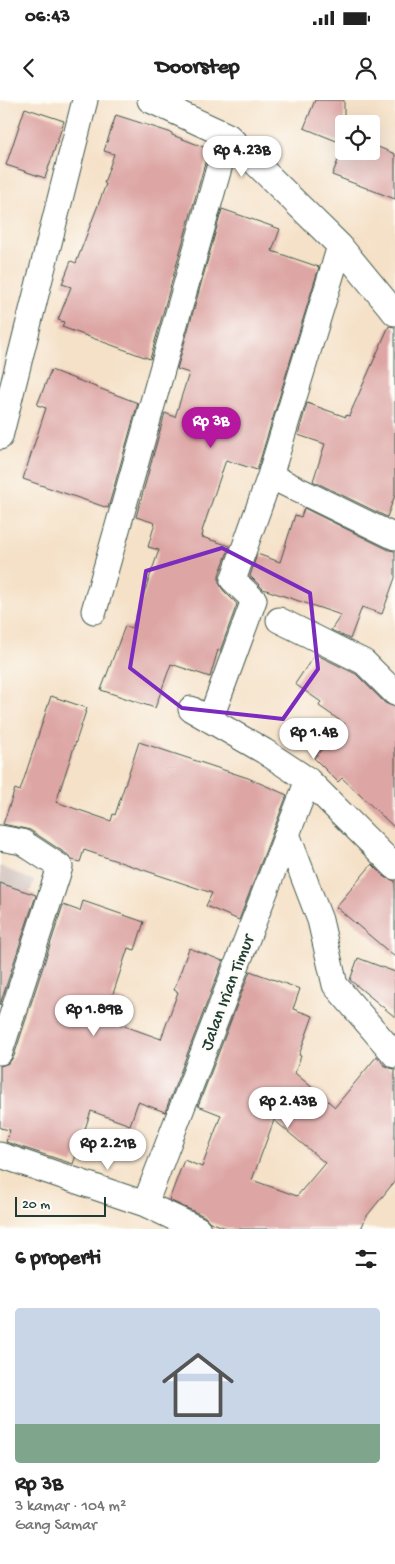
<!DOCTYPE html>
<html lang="id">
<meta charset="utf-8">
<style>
:root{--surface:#fff;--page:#f6f6f6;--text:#222;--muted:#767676;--line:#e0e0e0;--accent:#b5179e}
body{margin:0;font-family:"Gochi Hand",sans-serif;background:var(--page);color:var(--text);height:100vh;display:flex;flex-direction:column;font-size:19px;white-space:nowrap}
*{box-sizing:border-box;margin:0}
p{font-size:16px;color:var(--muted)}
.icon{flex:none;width:28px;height:28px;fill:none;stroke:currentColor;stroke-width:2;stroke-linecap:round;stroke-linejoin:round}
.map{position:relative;height:1129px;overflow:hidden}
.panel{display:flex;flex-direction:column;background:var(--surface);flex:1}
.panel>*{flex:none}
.controls{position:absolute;left:335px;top:15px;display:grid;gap:10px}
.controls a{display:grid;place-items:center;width:45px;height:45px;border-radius:5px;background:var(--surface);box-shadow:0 5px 20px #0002;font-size:25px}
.scale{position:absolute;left:15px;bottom:12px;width:91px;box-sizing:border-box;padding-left:5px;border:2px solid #1f3d34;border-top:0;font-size:14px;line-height:18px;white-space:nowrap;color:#1f3d34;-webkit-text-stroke:4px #fdfcf7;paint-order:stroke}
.price{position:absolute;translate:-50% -42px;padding:0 11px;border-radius:18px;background:#fff;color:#222;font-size:16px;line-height:32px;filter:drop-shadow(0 1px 2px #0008)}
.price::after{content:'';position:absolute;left:50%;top:30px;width:15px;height:11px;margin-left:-8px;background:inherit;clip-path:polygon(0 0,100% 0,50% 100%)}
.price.on{background:var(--accent);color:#fff}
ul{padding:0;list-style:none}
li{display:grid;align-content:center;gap:10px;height:265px;padding:0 15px}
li+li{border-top:1px solid var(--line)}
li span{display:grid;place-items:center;height:155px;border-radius:5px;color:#555}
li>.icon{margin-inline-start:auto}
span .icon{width:90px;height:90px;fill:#fffc;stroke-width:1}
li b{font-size:21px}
h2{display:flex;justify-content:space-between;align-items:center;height:60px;padding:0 15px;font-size:21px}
.status{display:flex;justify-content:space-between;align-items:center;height:35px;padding:0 25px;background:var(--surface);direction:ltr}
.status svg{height:14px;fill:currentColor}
header{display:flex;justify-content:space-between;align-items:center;height:65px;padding:0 15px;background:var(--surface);font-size:22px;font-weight:800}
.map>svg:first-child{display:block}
.industrial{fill:#cfc0ba}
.building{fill:#dda6a4;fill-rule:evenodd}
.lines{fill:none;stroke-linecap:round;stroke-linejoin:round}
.minor-casing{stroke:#3f564a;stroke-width:27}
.minor{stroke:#fff;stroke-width:25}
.marked{fill:none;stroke:#7b2cbf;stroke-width:4;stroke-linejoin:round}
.labels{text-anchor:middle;stroke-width:4.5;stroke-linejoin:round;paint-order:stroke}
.street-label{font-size:18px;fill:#1f3d34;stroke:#fdfcf7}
</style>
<div class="status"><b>06:43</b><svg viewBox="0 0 49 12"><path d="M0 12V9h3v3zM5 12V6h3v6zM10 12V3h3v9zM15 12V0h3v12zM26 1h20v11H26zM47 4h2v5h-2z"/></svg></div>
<header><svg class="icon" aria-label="back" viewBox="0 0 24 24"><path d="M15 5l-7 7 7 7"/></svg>Doorstep<svg class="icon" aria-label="person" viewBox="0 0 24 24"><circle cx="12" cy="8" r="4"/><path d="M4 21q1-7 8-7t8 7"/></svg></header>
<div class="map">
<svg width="395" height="1129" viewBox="0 0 395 1129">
<rect width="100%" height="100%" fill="#fdfcf7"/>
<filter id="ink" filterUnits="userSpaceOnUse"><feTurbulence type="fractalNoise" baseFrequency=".02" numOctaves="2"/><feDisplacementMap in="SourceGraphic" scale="10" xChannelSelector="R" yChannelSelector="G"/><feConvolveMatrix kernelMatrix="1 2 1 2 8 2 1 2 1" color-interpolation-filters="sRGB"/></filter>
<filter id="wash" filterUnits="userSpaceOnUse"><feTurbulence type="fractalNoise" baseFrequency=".0096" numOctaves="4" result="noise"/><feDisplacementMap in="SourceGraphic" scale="20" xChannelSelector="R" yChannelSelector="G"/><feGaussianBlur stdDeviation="1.12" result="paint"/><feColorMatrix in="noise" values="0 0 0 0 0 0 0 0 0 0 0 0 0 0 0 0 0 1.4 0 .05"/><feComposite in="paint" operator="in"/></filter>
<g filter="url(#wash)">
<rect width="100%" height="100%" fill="#f5e1c8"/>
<path class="industrial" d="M0 766 34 781 0 879Z"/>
<g id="blocks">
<path class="building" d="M315 0H344V44L304 28Z
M25 8 64 21 45 78 6 65Z
M116 15 172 33V35L209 49 150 259 62 227 64 222 58 220 71 187 62 184 71 161 76 163 106 84 104 83 114 54 104 51Z
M371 44 395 54V99L332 75 344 46V51H371Z
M222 109 280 129 272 151 319 167 257 370 226 360 202 431 203 432 202 437 230 446 219 475V483L223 490 237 504 220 551 218 550 210 577 171 564 155 608 101 590 125 526 132 528 159 450 148 447 155 423 136 417 165 313 175 317 189 273 177 269Z
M389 226 395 227V395L387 417 313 381 325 344 298 335 307 303 346 317V315L349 316Z
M51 270 138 303 108 408 23 379 46 308 37 305Z
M304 408 389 450 395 451V478L382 514 362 507 350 539 331 530 341 515 263 489 250 476 257 454 280 462 295 415 301 417Z
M315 554 356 574 385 603 395 607V728L342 678 338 682 314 658 345 624 319 606 321 602 295 584Z
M51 596 87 608 56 702 111 721 113 714 115 715 139 642 248 678 287 695 239 820 206 806 212 793 84 750 80 762 72 760 68 755 30 730 3 724 15 689 20 691Z
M372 764 385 777 395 781V857L336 807Z
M0 783 36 795 0 905Z
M83 801 144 822 135 850 128 848 112 897 126 901 119 924 161 939 178 892 174 890 189 848 223 861 165 1012 138 1002 130 1025 91 1011 73 1064 6 1042 10 1030 0 1028V966L9 963 14 956 63 805 80 811Z
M358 858 395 872V917L350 880Z
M250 871 300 889 293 909 313 916 299 955 301 956 295 973 335 1007 377 956 384 965 390 968 395 969V1081L366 1117 361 1129H229L210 1122 204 1116 169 1100 184 1060 202 1067 221 1015 198 1006ZM274 1020 325 1063 297 1096 252 1080Z"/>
</g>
</g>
<g filter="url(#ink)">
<use href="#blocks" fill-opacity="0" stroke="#3f564a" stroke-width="1"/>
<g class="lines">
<g class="minor-casing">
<path id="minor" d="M150 0 228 36 340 146 395 213
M0 337 85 0
M270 376 395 437
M94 511 228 36
M279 520 364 562 395 593
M191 609 264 651 308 680 395 767
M210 620 254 500 233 480 270 376 340 146
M287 734 320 820 335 885 395 955
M0 738 22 742 60 767 0 952
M0 1055 145 1104 198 1129
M145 1104 308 680"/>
</g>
<use href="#minor" class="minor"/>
</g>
</g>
<path class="marked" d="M222 448 310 493 318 569 283 619 182 608 130 568 146 471Z"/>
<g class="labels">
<g class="street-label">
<text transform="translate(226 892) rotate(-69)" y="6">Jalan Irian Timur</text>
</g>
</g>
</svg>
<div class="controls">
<a><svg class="icon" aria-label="locate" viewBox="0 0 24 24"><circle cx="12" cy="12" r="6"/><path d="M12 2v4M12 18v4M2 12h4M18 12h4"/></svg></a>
</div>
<div class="scale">20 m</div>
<b class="price" style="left:242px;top:78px">Rp 4.23B</b>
<b class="price on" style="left:211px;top:349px">Rp 3B</b>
<b class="price" style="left:314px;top:660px">Rp 1.4B</b>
<b class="price" style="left:94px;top:937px">Rp 1.89B</b>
<b class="price" style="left:288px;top:1029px">Rp 2.43B</b>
<b class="price" style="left:108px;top:1071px">Rp 2.21B</b>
</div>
<section class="panel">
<h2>6 properti<svg class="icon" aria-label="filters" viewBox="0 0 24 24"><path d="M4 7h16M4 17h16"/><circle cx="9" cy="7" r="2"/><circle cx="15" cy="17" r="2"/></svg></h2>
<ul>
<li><span style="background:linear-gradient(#c9d6e8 75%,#7fa58c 0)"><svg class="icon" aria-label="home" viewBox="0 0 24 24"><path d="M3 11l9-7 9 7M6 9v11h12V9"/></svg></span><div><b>Rp 3B</b><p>3 kamar · 104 m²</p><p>Gang Samar</p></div></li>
</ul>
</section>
